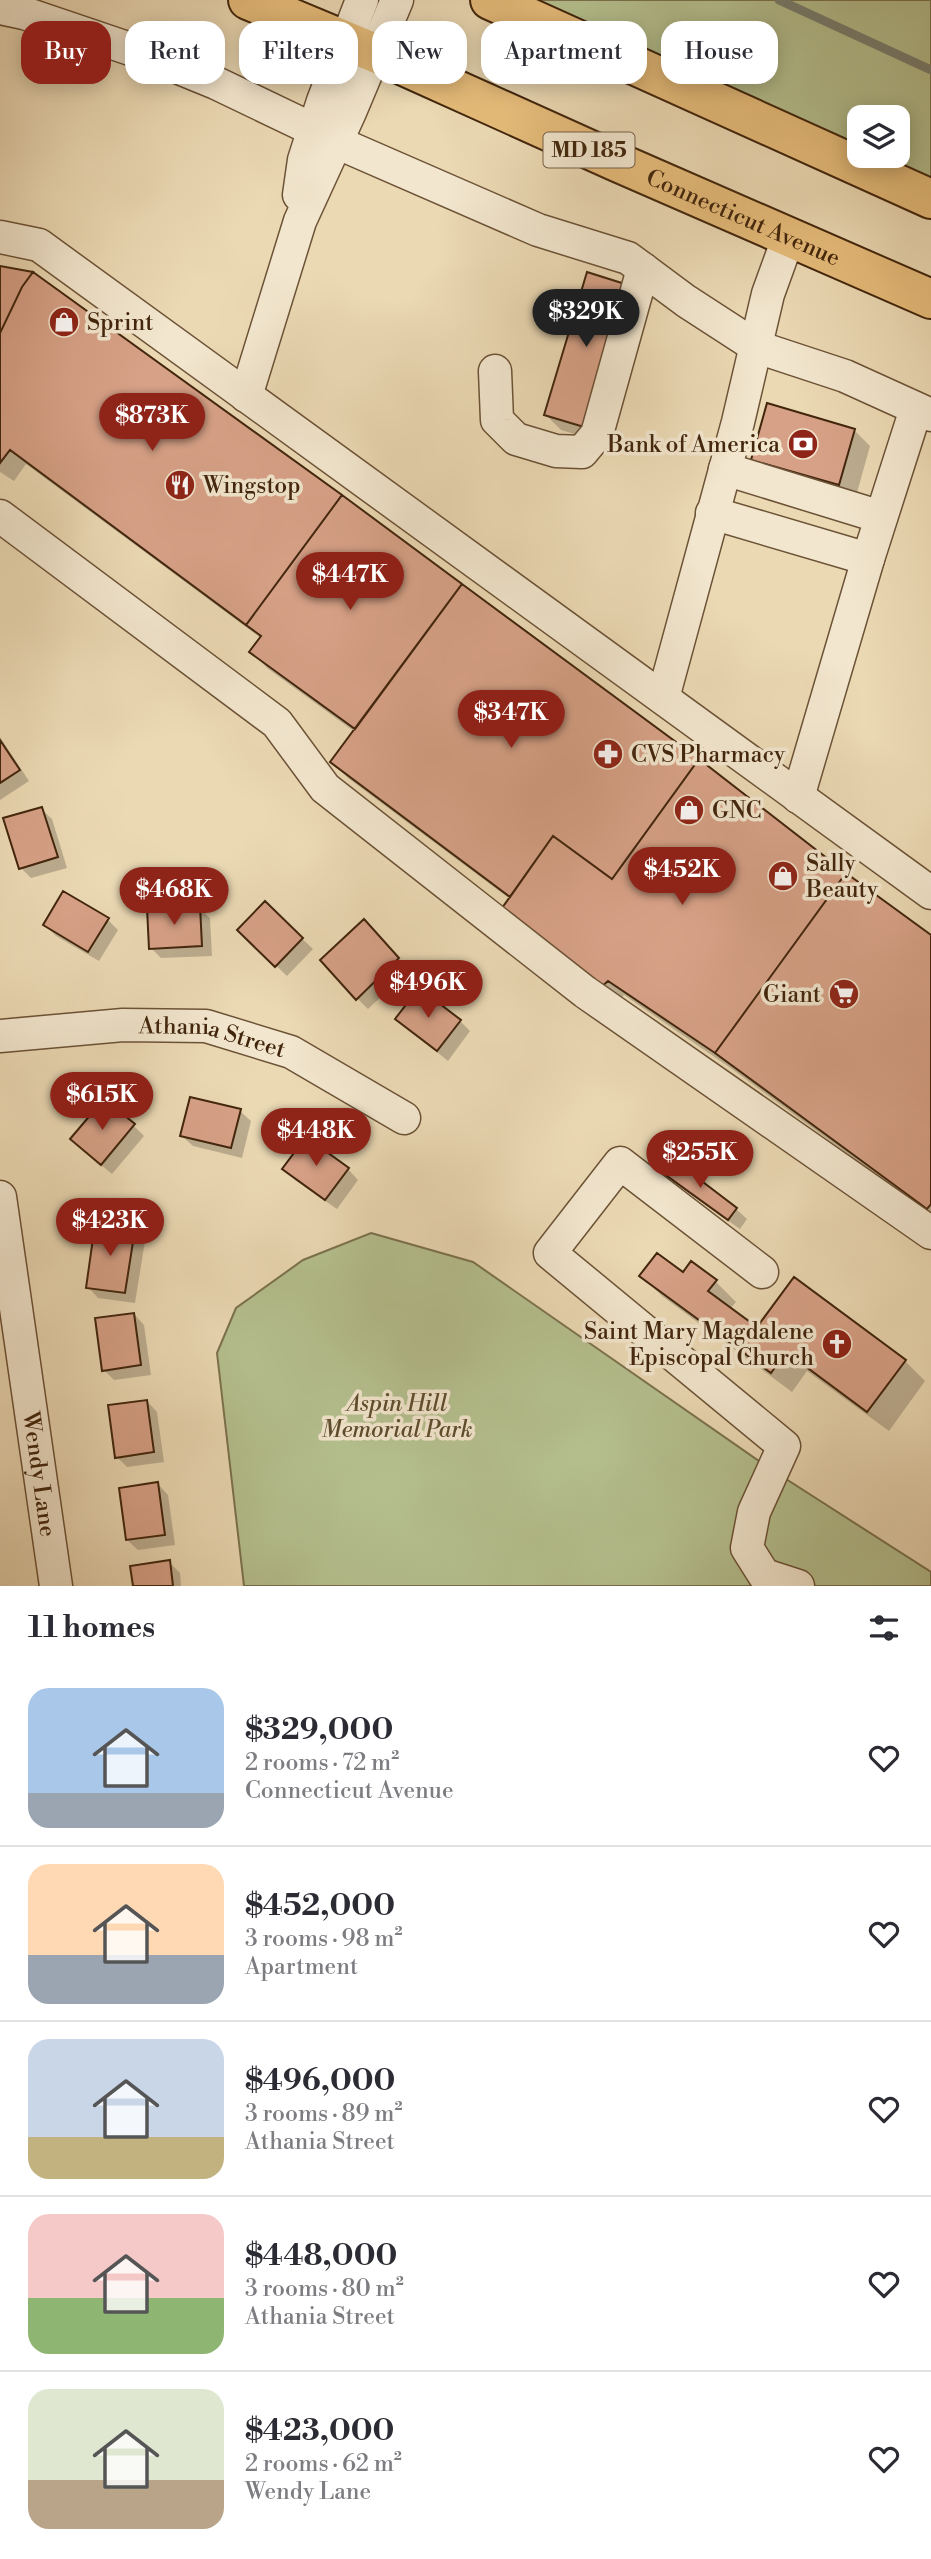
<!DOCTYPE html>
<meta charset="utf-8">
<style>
:root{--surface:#fff;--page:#f2f2f3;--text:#2b2b33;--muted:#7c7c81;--line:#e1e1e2;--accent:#8f2418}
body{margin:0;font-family:"Libre Bodoni",serif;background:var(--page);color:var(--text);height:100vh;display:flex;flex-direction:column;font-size:26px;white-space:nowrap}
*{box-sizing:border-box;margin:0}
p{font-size:23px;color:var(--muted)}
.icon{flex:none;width:38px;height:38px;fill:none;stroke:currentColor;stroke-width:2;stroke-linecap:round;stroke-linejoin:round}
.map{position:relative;height:1586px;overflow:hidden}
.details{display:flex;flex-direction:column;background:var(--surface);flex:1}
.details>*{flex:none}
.banner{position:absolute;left:21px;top:21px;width:889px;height:63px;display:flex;gap:14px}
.controls{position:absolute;left:847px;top:105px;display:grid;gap:14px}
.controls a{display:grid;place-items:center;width:63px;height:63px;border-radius:14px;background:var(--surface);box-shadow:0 4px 18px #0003;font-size:35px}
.price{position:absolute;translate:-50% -60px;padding:0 16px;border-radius:24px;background:var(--accent);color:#fff;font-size:23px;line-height:46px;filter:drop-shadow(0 2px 4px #0008)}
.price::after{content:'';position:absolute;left:50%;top:42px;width:21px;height:16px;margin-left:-10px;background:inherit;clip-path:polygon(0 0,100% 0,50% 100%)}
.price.selected{background:#222;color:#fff}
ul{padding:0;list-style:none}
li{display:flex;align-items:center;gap:21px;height:175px;padding:0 28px}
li+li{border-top:2px solid var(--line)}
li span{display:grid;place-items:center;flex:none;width:196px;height:140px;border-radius:21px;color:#555}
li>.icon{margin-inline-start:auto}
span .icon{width:84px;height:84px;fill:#fffc;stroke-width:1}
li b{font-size:30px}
h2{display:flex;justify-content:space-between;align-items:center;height:84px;padding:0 28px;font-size:30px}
.tag{padding:0 24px;border-radius:21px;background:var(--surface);box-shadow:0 4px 18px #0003;font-size:24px;line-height:63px}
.tag.selected{background:var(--accent);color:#fff}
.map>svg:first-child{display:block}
.green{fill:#b5c08f;stroke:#7b724e;stroke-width:2;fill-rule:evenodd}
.shadow{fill:#0003}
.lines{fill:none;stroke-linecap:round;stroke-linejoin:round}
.stream{stroke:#767e71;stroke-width:9}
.building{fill:#d7a187;stroke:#41250c;stroke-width:2}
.minor-casing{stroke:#6c5236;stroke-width:35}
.major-casing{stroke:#41250c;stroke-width:42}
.minor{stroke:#f2e6ce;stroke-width:32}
.major{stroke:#e6bc7a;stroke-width:38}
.labels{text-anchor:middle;stroke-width:7;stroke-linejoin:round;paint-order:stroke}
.shield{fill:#f2e6ce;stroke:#765f46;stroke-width:2}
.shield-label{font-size:21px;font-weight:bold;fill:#41250c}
.street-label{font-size:23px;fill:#41250c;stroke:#f2e6ce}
.poi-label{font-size:23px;fill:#41250c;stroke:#f2e6ce;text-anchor:start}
.park-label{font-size:23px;font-style:italic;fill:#5e4c2d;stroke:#f2e6ce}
</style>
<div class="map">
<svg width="931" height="1586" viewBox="0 0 931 1586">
<rect width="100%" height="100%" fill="#ebd9b4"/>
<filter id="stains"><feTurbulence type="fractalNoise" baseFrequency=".00286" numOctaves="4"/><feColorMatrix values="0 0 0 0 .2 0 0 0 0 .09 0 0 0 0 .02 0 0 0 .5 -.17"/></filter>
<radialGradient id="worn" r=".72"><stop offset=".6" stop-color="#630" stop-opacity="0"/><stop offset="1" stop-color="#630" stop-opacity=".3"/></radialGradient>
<path class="green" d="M490 0H931V199ZM859 117H898V156H859Z
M371 1233 473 1262 772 1470 931 1572V1586H244L217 1353 236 1308 303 1260Z"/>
<path class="shadow" d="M0 268 931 937V1215L732 1069 624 995 615 1004 510 899 348 778 332 762 355 732 267 668 252 652 262 639 26 464 14 481 0 472Z
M588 275 600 442 561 430 545 414Z
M854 430 870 446 855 500 768 475 753 459Z
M0 737 29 781 0 800Z
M41 809 52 819 67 868 31 878 21 868Z
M265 904 313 949 287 976 239 930Z
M199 908 210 918 212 956 161 958 151 948Z
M107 919 118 930 99 961 56 936 45 925Z
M374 932 409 970 368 1009 357 998Z
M397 1019 460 1021 470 1031 448 1061Z
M240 1111 251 1121 242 1158 193 1146 182 1136Z
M133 1125 144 1136 112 1174 83 1150Z
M284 1169H348L358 1180 337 1209 295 1180Z
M666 1173 736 1209 747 1219 740 1229 676 1184Z
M134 1231 145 1241 135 1303 98 1298 88 1287Z
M684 1275 715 1281 736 1302 730 1309 758 1330 905 1361 925 1381 889 1431 807 1371 792 1392 662 1296 642 1276Z
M134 1314 144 1325 151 1375 114 1380 104 1370Z
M147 1401 157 1412 164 1462 127 1467 117 1457Z
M158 1484 168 1495 175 1545 138 1550 127 1540Z
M169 1562 180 1573 181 1586H135Z"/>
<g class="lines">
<path class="stream" d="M779 0 931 70"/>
</g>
<path class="building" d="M0 266 33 272 22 287 0 333Z
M33 272 342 495 246 625 10 450 0 463V333L22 287Z
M587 272 628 285 584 427 544 415Z
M767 403 855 429 839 485 751 460Z
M342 495 462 584 355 729 249 652 261 636 246 625Z
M462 584 699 759 612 879 553 836 510 897 330 762Z
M0 740 20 770 0 783Z
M699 759 846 873 715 1053 608 981 599 989 497 915 553 836 612 879Z
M42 807 58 857 19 869 3 818Z
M846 873 931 935V1204L927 1209 715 1053Z
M63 891 109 918 88 952 43 925Z
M265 901 303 938 275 967 237 930Z
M200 906 202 946 149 949 147 908Z
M364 919 399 958 356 1000 320 960Z
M419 988 461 1020 437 1051 395 1019Z
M190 1097 241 1109 231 1148 180 1136Z
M104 1099 135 1124 101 1165 70 1139Z
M306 1137 349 1168 325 1200 282 1169Z
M674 1160 737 1208 728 1220 663 1173Z
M95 1224 135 1229 125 1293 86 1288Z
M657 1253 683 1272 691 1261 717 1280 708 1291 757 1327 794 1277 906 1360 867 1412 786 1352 771 1373 639 1276Z
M134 1313 141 1365 102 1371 95 1318Z
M147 1400 154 1452 115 1458 108 1405Z
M158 1482 165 1535 126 1540 119 1488Z
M170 1560 173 1586H133L130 1566Z"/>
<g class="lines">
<g class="minor-casing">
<g id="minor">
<path d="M0 8 24 13 145 54 216 83 314 130"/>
<path d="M336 142 538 230 628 258 686 301 757 347 845 376 931 415"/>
<path d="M299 195 304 160 323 101 362 0"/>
<path d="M0 237 39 245 931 893"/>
<path d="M495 371 497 420 516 439 556 451 582 452 597 434 643 269"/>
<path d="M246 396 300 221 350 112 397 0"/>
<path d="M725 469 881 517"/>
<path d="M712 513 868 559"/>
<path d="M0 516 277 723 325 788 585 992 931 1233"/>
<path d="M663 698 738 422 768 294 789 236"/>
<path d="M798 797 868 559 916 409"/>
<path id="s1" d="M0 1036 123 1025 206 1026 291 1052 404 1118"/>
<path id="s2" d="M0 1197 56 1586"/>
<path d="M762 1272 620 1163 550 1253 784 1446 754 1512 747 1548 764 1575 798 1586"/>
</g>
</g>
<g class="major-casing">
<g id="major">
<path id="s3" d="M248 0 375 53 617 162 931 299"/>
<path d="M490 0 931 199"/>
</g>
</g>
<use href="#minor" class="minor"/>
<use href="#major" class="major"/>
</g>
<defs>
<g id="shop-disc" transform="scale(1.575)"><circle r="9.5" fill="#8f2418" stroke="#f2e6ce"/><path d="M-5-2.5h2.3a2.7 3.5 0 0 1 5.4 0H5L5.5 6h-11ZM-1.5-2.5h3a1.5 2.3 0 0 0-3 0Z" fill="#fff"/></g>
<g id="bank-disc" transform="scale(1.575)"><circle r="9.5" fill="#8f2418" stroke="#f2e6ce"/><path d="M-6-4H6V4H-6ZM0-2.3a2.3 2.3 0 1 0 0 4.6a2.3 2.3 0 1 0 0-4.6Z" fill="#fff"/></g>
<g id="restaurant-disc" transform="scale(1.575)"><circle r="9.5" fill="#8f2418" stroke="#f2e6ce"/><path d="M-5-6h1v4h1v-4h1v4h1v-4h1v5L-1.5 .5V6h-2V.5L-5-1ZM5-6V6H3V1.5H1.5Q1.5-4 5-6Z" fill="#fff"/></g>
<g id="pharmacy-disc" transform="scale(1.575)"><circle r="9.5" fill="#8f2418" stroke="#f2e6ce"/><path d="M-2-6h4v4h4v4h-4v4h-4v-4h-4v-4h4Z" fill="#fff"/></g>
<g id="supermarket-disc" transform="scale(1.575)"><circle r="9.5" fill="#8f2418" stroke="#f2e6ce"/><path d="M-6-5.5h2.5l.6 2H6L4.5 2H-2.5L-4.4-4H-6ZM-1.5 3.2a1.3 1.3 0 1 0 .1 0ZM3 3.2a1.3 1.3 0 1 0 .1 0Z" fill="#fff"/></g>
<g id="church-disc" transform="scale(1.575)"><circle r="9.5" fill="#8f2418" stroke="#f2e6ce"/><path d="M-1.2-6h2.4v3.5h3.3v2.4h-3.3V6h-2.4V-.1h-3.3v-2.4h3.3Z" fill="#fff"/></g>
</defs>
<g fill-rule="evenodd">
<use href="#shop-disc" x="64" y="322"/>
<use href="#bank-disc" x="803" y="444"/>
<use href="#restaurant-disc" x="180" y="485"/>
<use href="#pharmacy-disc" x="608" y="754"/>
<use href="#shop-disc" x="689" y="810"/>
<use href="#shop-disc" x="783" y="876"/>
<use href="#supermarket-disc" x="844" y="994"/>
<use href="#church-disc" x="837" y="1344"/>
</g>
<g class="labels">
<rect class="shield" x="543.5" y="132.5" width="91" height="35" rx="5"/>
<g class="shield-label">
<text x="589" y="157">MD 185</text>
</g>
<g class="street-label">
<text dy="8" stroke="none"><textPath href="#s3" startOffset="541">Connecticut Avenue</textPath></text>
<text dy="8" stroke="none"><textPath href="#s1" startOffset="214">Athania Street</textPath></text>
<text dy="8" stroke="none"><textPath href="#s2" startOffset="280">Wendy Lane</textPath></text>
</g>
<g class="poi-label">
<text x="87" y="330">Sprint</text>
<text x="780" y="452" text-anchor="end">Bank of America</text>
<text x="203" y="493">Wingstop</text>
<text x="631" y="762">CVS Pharmacy</text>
<text x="712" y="818">GNC</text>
<text x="806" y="871">Sally<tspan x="806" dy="26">Beauty</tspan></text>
<text x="821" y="1002" text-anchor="end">Giant</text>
<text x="814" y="1339" text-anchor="end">Saint Mary Magdalene<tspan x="814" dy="26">Episcopal Church</tspan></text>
</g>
<g class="park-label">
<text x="397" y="1411">Aspin Hill<tspan x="397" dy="26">Memorial Park</tspan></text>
</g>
</g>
<rect width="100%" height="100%" filter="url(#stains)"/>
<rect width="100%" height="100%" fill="url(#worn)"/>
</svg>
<div class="controls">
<a><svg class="icon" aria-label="layers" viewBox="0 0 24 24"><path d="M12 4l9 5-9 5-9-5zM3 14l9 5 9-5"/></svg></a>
</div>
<b class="price selected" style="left:586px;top:349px">$329K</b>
<b class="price" style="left:152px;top:453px">$873K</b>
<b class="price" style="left:350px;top:612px">$447K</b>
<b class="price" style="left:511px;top:750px">$347K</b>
<b class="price" style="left:682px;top:907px">$452K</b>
<b class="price" style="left:174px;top:927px">$468K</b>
<b class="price" style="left:428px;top:1020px">$496K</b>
<b class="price" style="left:102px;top:1132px">$615K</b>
<b class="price" style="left:316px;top:1168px">$448K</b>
<b class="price" style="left:700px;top:1190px">$255K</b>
<b class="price" style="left:110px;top:1258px">$423K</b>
<div class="banner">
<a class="tag selected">Buy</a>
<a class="tag">Rent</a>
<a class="tag">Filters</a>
<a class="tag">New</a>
<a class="tag">Apartment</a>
<a class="tag">House</a>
</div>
</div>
<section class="details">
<h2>11 homes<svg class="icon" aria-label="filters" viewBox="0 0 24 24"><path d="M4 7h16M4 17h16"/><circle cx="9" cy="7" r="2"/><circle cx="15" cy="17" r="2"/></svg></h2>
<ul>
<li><span style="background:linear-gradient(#a9c7e8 75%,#9aa5b1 0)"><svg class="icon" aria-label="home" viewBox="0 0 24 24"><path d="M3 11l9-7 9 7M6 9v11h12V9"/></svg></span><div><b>$329,000</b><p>2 rooms · 72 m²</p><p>Connecticut Avenue</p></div><svg class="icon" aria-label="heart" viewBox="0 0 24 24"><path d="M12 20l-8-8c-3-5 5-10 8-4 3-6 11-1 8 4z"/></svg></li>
<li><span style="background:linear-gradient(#ffd9b3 65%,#9aa5b1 0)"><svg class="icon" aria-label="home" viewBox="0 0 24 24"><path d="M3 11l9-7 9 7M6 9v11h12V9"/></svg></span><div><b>$452,000</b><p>3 rooms · 98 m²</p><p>Apartment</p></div><svg class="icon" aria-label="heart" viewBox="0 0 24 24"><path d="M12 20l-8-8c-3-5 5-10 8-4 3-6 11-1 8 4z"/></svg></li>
<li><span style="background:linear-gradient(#c9d6e8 70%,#c2b280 0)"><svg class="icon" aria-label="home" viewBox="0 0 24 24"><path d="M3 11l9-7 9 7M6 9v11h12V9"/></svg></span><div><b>$496,000</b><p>3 rooms · 89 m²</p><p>Athania Street</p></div><svg class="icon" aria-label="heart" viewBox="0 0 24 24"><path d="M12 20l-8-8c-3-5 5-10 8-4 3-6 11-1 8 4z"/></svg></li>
<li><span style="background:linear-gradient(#f6c9c9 60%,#8fb573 0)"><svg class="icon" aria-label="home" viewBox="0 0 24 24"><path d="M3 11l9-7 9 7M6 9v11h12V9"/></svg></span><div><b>$448,000</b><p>3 rooms · 80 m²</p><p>Athania Street</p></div><svg class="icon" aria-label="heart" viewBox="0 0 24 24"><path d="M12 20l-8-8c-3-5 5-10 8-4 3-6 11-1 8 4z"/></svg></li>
<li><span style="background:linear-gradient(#dfe7d0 65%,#b9a48a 0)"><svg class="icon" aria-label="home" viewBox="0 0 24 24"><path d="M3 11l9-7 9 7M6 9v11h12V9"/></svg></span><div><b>$423,000</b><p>2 rooms · 62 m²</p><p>Wendy Lane</p></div><svg class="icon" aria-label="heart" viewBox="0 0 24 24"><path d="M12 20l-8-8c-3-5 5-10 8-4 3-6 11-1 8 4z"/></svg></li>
</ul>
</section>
